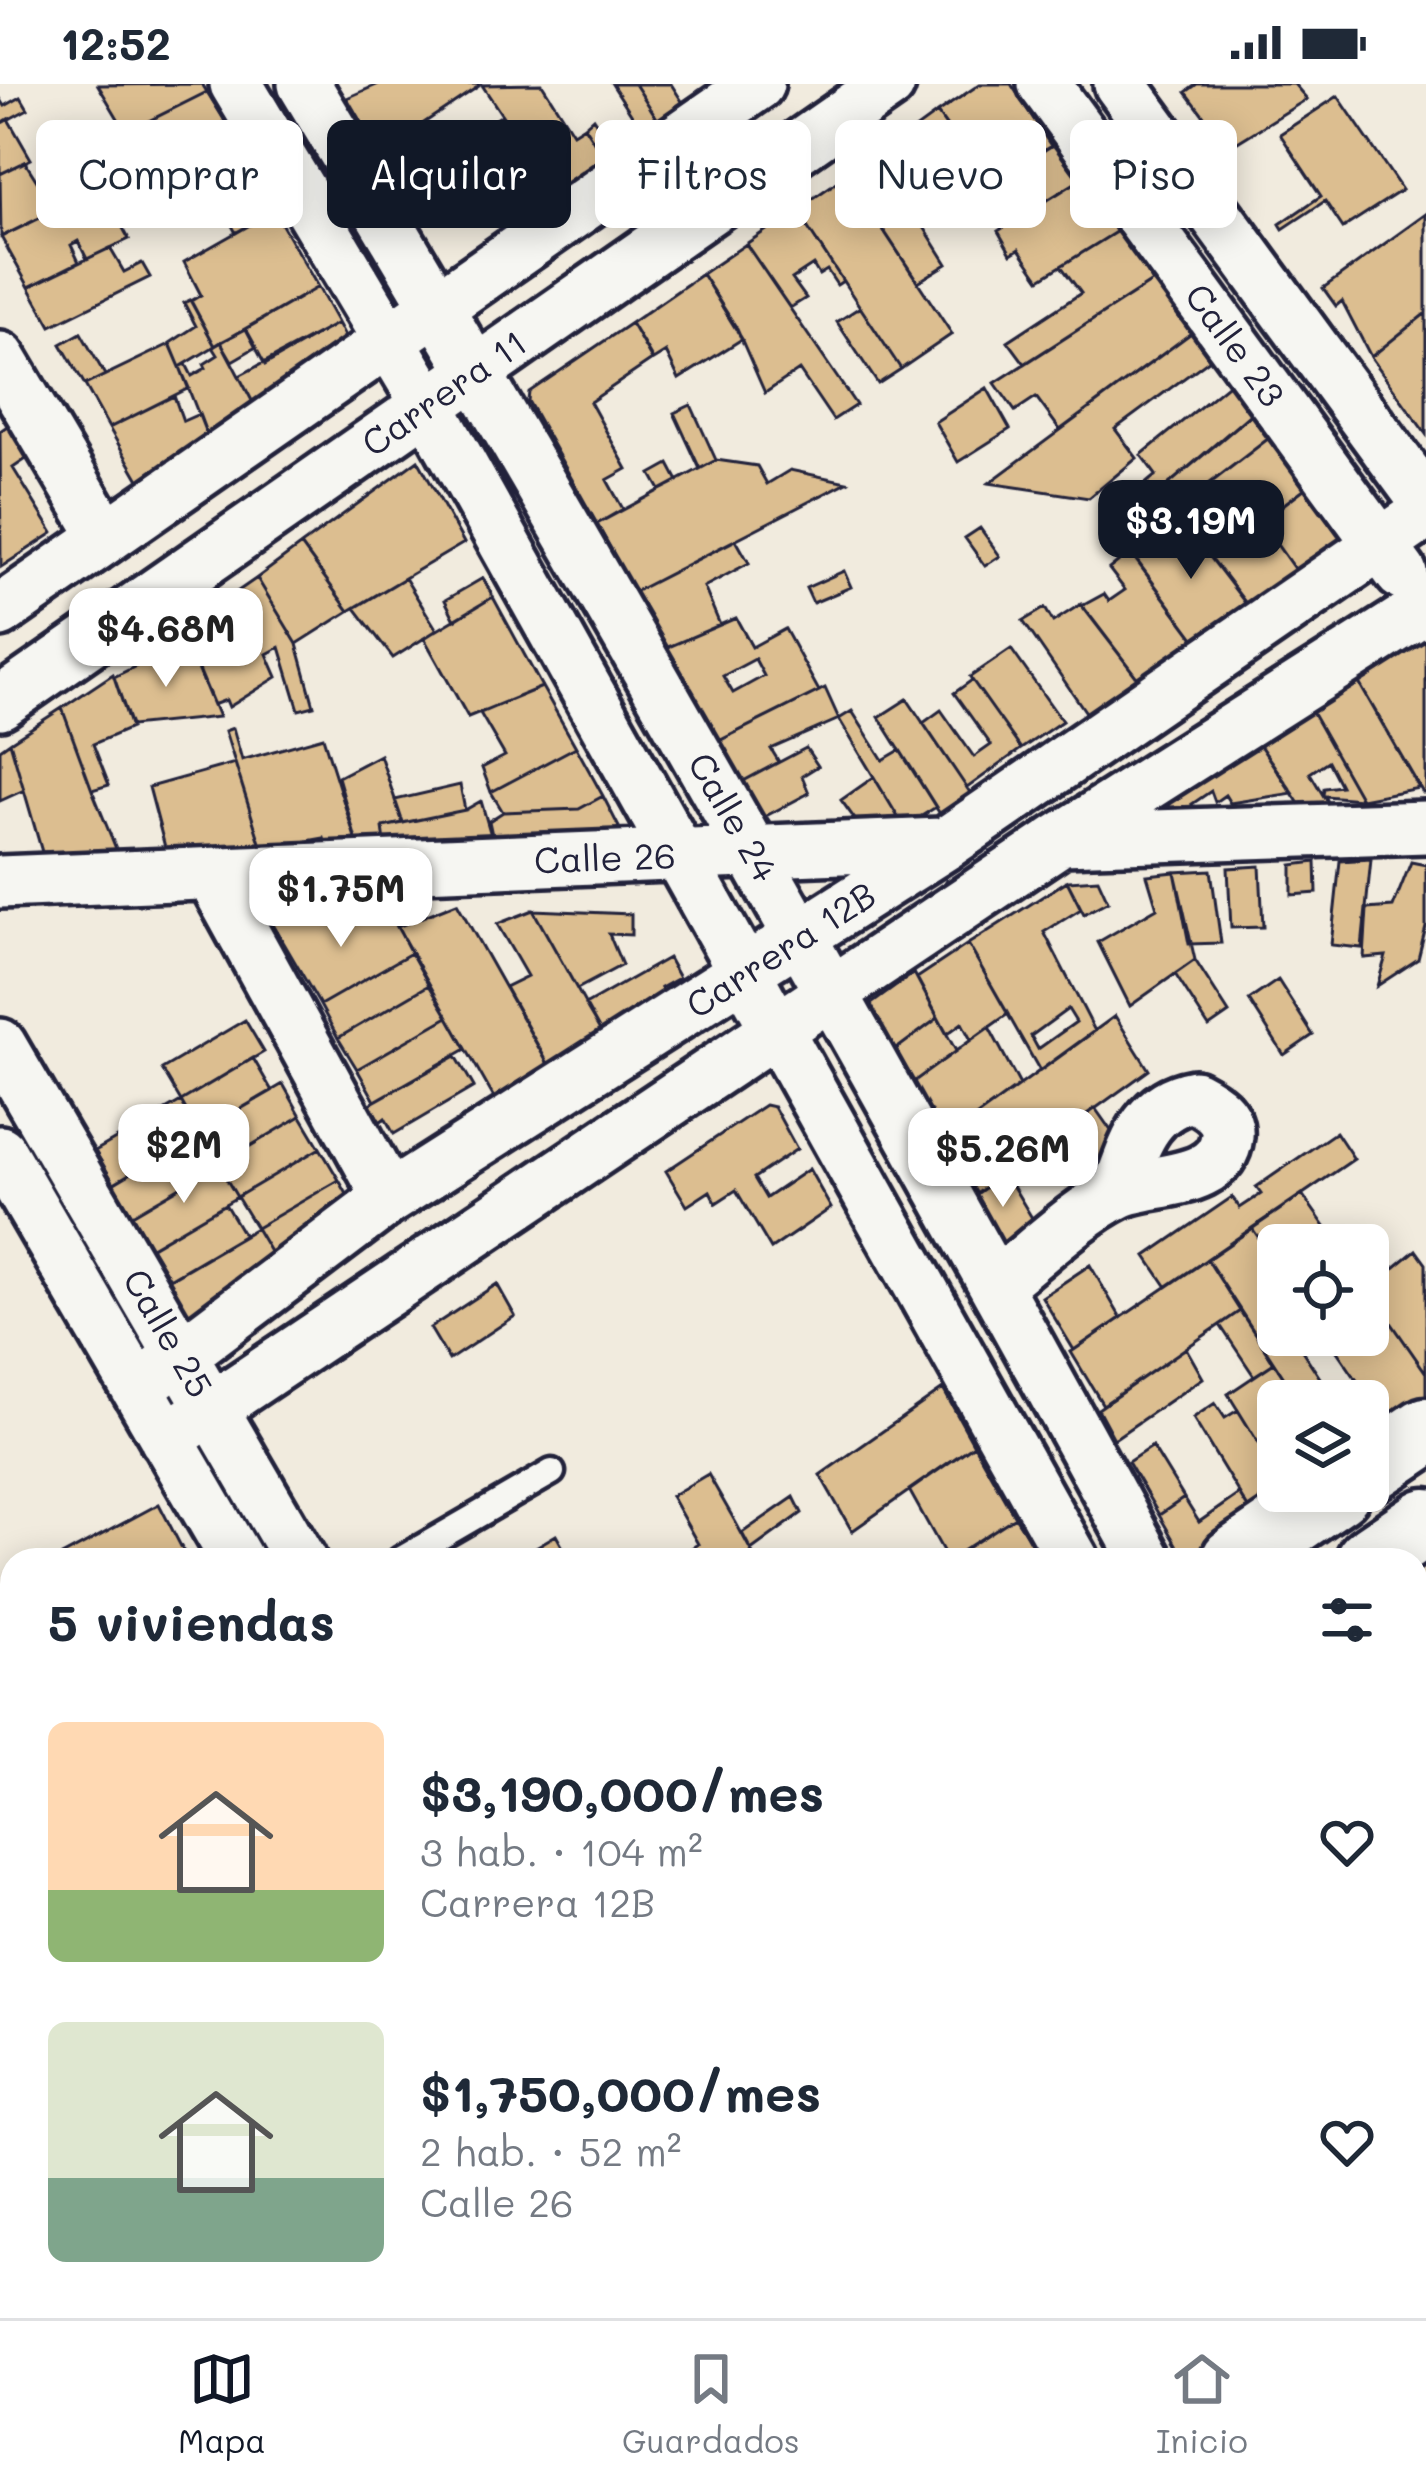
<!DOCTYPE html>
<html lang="es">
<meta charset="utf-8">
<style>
:root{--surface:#fff;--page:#f6f6f7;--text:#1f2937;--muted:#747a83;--line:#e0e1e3;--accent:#111827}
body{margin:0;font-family:Mali,sans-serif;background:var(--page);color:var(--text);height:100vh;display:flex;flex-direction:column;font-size:45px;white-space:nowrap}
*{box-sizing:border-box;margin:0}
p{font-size:39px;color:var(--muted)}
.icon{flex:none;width:66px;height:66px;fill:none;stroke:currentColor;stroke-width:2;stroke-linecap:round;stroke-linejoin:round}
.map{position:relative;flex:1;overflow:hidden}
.panel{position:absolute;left:0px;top:1464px;width:1428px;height:771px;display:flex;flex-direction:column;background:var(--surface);border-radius:36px 36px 0 0;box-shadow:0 6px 30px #0003}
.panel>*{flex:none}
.top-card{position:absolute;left:36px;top:36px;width:1356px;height:108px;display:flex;gap:24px}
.tools{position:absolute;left:1257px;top:1140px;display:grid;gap:24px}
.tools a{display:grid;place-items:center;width:132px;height:132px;border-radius:18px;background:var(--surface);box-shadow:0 6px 30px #0003;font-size:60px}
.price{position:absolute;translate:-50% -102px;padding:0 27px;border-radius:24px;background:#fff;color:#222;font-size:39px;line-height:78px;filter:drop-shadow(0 3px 6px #0008)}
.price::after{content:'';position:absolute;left:50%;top:72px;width:36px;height:27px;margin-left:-18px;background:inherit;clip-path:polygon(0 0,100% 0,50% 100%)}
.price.active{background:var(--accent);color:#fff}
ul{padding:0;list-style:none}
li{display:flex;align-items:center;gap:36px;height:300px;padding:0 48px}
li span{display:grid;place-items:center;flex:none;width:336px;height:240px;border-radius:18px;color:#555}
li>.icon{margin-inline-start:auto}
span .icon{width:144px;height:144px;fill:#fffc;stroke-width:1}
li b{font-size:51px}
h2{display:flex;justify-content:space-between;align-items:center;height:144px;padding:0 48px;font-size:51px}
.chip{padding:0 42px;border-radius:18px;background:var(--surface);box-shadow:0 6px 30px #0003;font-size:42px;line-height:108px}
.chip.active{background:var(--accent);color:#fff}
.status{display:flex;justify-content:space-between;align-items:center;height:84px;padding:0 60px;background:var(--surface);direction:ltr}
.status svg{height:33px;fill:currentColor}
.tab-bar{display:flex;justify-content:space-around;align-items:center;height:168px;border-top:3px solid var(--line);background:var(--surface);font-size:33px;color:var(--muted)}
.tab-bar a{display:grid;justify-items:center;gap:6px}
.tab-bar .active{color:var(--accent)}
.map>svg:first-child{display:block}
.built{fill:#ebdec7}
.building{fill:#dcbe90;stroke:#22223b;stroke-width:3;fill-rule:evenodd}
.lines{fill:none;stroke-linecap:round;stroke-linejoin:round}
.service-casing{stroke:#22223b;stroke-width:33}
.minor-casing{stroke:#22223b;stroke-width:60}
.secondary-casing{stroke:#22223b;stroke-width:75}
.service{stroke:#f6f6f2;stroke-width:24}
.minor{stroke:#f6f6f2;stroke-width:51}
.secondary{stroke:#f6f6f2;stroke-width:66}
.labels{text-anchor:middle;stroke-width:9;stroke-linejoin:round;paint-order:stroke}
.street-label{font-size:36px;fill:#22223b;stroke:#f6f6f2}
</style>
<div class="status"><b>12:52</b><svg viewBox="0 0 49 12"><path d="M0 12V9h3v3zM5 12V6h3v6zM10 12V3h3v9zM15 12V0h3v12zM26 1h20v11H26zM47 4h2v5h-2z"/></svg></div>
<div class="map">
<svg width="1426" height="2234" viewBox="0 0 1426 2234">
<rect width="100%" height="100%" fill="#f1ebde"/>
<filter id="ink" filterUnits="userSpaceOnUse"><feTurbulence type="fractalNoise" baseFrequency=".00833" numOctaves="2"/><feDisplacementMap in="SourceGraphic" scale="24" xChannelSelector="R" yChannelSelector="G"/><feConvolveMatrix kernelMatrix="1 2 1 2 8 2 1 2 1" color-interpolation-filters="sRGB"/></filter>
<g filter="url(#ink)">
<path class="built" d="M1426 1483V1814L1416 1796V1490Z
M0 1956 12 1957V2223H88L72 2234H0Z"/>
<path class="building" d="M202 0 207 8 126 48 98 1Z
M379 0H478L479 2 379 69 347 14Z
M542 0 573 49 584 42 615 91 558 116 482 1Z
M612 0H635L667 50 652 62Z
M635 0H671L692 33 667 50Z
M980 0H1011L1051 62 999 95 976 62 965 69 937 29Z
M1197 0H1294L1307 15 1228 64 1186 8Z
M207 8 228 41 164 73 143 40Z
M1338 12 1402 106 1343 144 1325 117 1283 145 1280 140 1321 112 1280 50Z
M21 13 28 25 0 40V14L5 22Z
M937 29 963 65 923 91 900 56Z
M502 31 565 125 524 153 461 58Z
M593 34 625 83 615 91 584 42Z
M8 35 31 75 0 90V40Z
M228 41 274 127 236 149 188 61Z
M404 52 423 84 398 102 379 69Z
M900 56 938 112 914 127 947 180 918 198 847 91Z
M1059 57 1083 94 1044 118 1033 103 1006 127 988 101Z
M25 78 42 105 74 90 85 112 1 153 0 90Z
M847 91 952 250 901 285 796 126Z
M1083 94 1119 146 1040 195 1019 165 1011 170 998 147Z
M100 104 106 115 98 119 110 139 118 135 129 155 87 175 78 157 71 161 79 178 29 203 1 153Z
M796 126 843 197 837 201 827 186 819 191 813 181 792 195 806 214 790 224 746 160Z
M274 127 318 203 215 262 191 217 201 211 184 178Z
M1426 130V229L1371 273 1342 217 1336 222 1323 204Z
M1119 146 1155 196 1025 280 1008 257 1081 209 1061 182Z
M746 160 856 321 833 336 799 286 765 309 736 243 702 190Z
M110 164 124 188 142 179 150 193 51 242 29 203Z
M702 190 742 255 679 295 666 268 653 276 631 239Z
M1155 196 1198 244 1060 346 1036 313 1015 327 995 299Z
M318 203 338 239 265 281 246 245Z
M190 216 215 262 180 283 170 259 196 242 184 219Z
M860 223 901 285 878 300 837 238Z
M1426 229V350L1371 273Z
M338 239 353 267 258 328 239 292Z
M631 239 652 276 590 318 627 385 607 396 623 425 597 440 528 317 529 308Z
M1198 244 1217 270 1115 345 1137 374 1089 414 989 399Z
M246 245 256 263 232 277 221 258Z
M81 249 105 291 85 301 61 260Z
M221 258 258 328 211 362 180 283 186 280 192 292 206 284 204 280 218 271 213 263Z
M170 260 189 304 109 344 85 301Z
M1232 297 1255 326 1147 419 1137 407 1156 391 1141 371Z
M987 304 1010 345 958 378 935 338Z
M174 312 183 337 199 330 211 362 145 406 109 344Z
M691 321 716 376 700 385 674 329Z
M1259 324 1277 348 1184 419 1169 400Z
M13 338 32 371 13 384 53 449 1 483 0 347Z
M1273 351 1309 401 1212 475 1197 456 1227 434 1204 404Z
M418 376 464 459 349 527 301 461Z
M716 376 757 382 767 400 790 386 847 398 634 508 597 440Z
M669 380 678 397 660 406 651 390Z
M1309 401 1353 461 1302 496 1261 438Z
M1178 431 1253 529 1202 565 1129 466Z
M1261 438 1302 496 1254 530 1212 475Z
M980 444 1000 472 985 482 965 454Z
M736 456 749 479 704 503 720 541 666 564 634 508Z
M301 461 349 527 297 560 257 494Z
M1130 468 1202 565 1145 604 1082 522 1104 510 1109 517 1125 506 1109 485Z
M844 487 851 503 813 519 806 504Z
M257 494 297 560 314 622 299 626 280 563 267 570 277 593 229 623 226 616 213 621 182 546Z
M405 494 437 546 393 574 355 524Z
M483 494 493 513 455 536 445 516Z
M493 513 542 603 468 633 424 554Z
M1081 520 1145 604 1094 640 1023 537 1045 524 1053 538Z
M736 534 752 563 785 545 819 607 717 658 666 564ZM755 575 764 592 733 609 723 592Z
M1426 549V709H1423L1355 592Z
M187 557 219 633 131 642 114 593Z
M1011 565 1062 637 1021 665 970 593Z
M113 590 131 644 93 660 109 701 92 706 62 624Z
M1355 592 1419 704 1361 715 1309 623Z
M972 596 1021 665 967 704 923 639 941 626 974 673 991 661 954 609Z
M542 603 576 663 491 708 482 684 505 672 480 629Z
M825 604 839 635 771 665 779 678 736 701 713 660Z
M907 615 971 710 940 730 879 633Z
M1309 623 1361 715 1325 712 1328 718 1300 721 1257 657ZM1328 677 1341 702 1324 704 1323 711 1310 689Z
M62 624 92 706 117 767 42 768 10 658Z
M852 627 883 676 900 666 936 723 904 743 839 635Z
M233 644 242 676 323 653 358 763 329 770 324 754 262 765 225 647Z
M1257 657 1293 709 1230 719 1225 711 1215 718 1211 707 1192 720 1200 730 1175 733 1164 718Z
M10 658 24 706 0 717V665Z
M576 663 603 712 579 725 503 728 491 708Z
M806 664 818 682 802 692 809 709 766 732 777 749 768 754 736 701Z
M380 671 403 739 383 743 386 766H359L338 693Z
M235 679 262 765 166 767 149 703Z
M874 693 904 743 864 748 841 716Z
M460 701 465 726 403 739 395 716Z
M603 712 622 749 495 765 489 737 503 728 579 725Z
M481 717 495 765 386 766 383 743 465 726Z
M1371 775 1362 864 1331 861 1340 777Z
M1316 778 1317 809 1292 811V781Z
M1411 778 1426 781V843L1418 875 1377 902 1386 872 1364 874 1367 825 1393 823Z
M1260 782 1263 843 1231 844 1228 784Z
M1211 786 1221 859 1189 860 1175 788Z
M1175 788 1195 876 1130 922 1098 858 1157 824 1147 791Z
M1098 795 1108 817 1084 830 1067 797Z
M1067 797 1081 825 1044 848 1095 947 1040 987 968 860ZM1068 925 1076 938 1038 965 1031 952Z
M457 819 553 989 498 1021 397 843Z
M533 826 612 968 559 999 505 903 527 892 497 840Z
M533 826 631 830V851L609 850 622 881 577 905Z
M391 831 411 869 320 921 271 837Z
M968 860 1008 930 971 956 962 939 947 950 917 894Z
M411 869 429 901 338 954 320 921Z
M668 874 679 894 661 904 674 928 611 965 585 921Z
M1195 876 1229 929 1209 943 1175 890Z
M914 889 938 934 887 972 863 926Z
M1278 896 1313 951 1284 971 1249 916Z
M429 901 448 933 357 985 338 954Z
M1115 932 1149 986 971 1114 940 1059Z
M448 933 466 965 375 1017 357 985Z
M938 934 956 967 909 1001 891 969Z
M245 936 264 968 181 1017 162 985Z
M989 943 1020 1001 940 1059 909 1001Z
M456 972 474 1003 394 1050 385 1034 380 1038 370 1020Z
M253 974 272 1007 199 1049 181 1017Z
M283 1000 301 1032 218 1081 199 1049Z
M181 1017 199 1049 114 1099 95 1067Z
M765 1021 774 1023 797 1065 754 1094 766 1114 809 1085 831 1124 771 1165 736 1106 716 1119 710 1107 687 1122 666 1087Z
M1095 1024 1121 1061 1072 1097 1045 1060Z
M301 1032 320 1064 237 1113 218 1081Z
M1336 1048 1354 1075 1167 1203 1146 1172 1232 1113 1240 1124 1261 1110 1256 1103Z
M199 1049 218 1081 132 1131 113 1100Z
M320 1064 339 1096 256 1144 237 1113Z
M218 1081 237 1113 150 1164 132 1131Z
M1005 1089 1035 1139 1001 1163 971 1114Z
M339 1096 360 1133 279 1183 256 1144Z
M1302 1110 1338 1161H1278V1182L1252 1144Z
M225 1120 244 1152 170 1195 151 1163Z
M256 1144 279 1183 190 1238 166 1197Z
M1252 1144 1278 1182 1260 1200 1278 1229V1251H1292L1335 1317H1299L1207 1175Z
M1416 1166 1426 1180V1289L1368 1205Z
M1207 1175 1240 1227 1103 1321 1071 1268Z
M1090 1181 1121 1234 1074 1266 1042 1213Z
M497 1200 515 1232 449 1276 430 1244Z
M1368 1205 1426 1289V1327L1393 1349 1326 1251H1368Z
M1240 1227 1274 1279 1254 1292 1220 1241Z
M1186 1264 1203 1294 1114 1355 1098 1325Z
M1274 1279 1299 1317H1278V1391L1228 1310Z
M943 1305 974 1361 852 1447 820 1391Z
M1215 1319 1225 1334 1238 1326 1278 1391V1407H1288L1257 1439 1193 1334Z
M974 1361 1015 1433 948 1476 909 1406Z
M1152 1362 1184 1414 1159 1431 1128 1378Z
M708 1390 736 1439 756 1476H672L698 1460 671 1412Z
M1239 1410 1257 1439 1203 1476H1185L1159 1431 1184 1414 1199 1438Z
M794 1413 802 1429 751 1466 742 1449Z
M159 1420 188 1476H64L62 1472Z
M1015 1433 1043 1476H949L950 1475Z
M556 1451 570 1476H514Z
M1416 1616 1417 1643 1426 1642V1747H1416Z
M1426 1981V2026L1416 2031V1986Z
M461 2223H607L591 2234H468Z
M607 2223H634L641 2234H591Z
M1243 2223H1296L1301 2233 1244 2234Z
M1346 2223H1399L1380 2234H1335L1348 2227Z"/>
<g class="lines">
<g class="service-casing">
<path id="service" d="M400 1476 552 1388
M0 1976 12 1977"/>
</g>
<g class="minor-casing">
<path id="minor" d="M236 0 427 320 1073 1476
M304 0C596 486 874 978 1146 1476
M1044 0 1401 489
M1120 0 1426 418
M0 274 106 453
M0 527 758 0
M0 619 889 0
M1062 755 1426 743
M211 790 389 1114
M0 798 941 760
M0 961 300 1476
M0 1068 237 1476
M995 1201C1031 1174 1078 1128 1117 1109 1150 1093 1221 1103 1227 1052 1229 1031 1211 1021 1194 1012 1143 1021 1134 1065 1117 1109
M137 1304 389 1114 945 760 1426 429
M166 1355 1061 755 1426 523
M1416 2121 1426 2138
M677 2223 683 2234
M741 2223 748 2234
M1201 2223 1207 2234
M122 2234 138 2223
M232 2234 247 2223"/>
</g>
<g class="secondary-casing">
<path id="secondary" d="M1368 1386 1426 1347
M1235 1476 1337 1407
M1370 1476 1426 1438
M0 1855 12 1856
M0 1908 12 1909"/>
</g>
<use href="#service" class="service"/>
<use href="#minor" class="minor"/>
<use href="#secondary" class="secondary"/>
</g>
</g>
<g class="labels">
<g class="street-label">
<text transform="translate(1235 261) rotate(54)" y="13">Calle 23</text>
<text transform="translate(444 309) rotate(-35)" y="13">Carrera 11</text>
<text transform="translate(733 733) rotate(60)" y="13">Calle 24</text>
<text transform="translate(605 774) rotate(-2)" y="13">Calle 26</text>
<text transform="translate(781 866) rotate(-33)" y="13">Carrera 12B</text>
<text transform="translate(168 1249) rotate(60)" y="13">Calle 25</text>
</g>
</g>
</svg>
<div class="tools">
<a><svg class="icon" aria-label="locate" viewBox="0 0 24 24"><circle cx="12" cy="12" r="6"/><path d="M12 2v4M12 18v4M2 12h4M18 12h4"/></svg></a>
<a><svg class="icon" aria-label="layers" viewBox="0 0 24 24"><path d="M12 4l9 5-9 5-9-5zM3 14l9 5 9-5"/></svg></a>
</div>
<b class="price active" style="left:1191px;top:498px">$3.19M</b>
<b class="price" style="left:166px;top:606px">$4.68M</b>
<b class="price" style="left:341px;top:866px">$1.75M</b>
<b class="price" style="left:184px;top:1122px">$2M</b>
<b class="price" style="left:1003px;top:1126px">$5.26M</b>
<div class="top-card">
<a class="chip">Comprar</a>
<a class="chip active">Alquilar</a>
<a class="chip">Filtros</a>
<a class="chip">Nuevo</a>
<a class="chip">Piso</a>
</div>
<section class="panel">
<h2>5 viviendas<svg class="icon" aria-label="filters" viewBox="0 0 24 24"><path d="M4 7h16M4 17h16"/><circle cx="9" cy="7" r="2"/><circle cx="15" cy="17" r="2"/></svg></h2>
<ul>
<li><span style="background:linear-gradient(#ffd9b3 70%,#8fb573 0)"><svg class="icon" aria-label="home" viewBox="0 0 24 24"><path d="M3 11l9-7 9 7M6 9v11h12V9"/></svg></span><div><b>$3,190,000/mes</b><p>3 hab. · 104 m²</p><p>Carrera 12B</p></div><svg class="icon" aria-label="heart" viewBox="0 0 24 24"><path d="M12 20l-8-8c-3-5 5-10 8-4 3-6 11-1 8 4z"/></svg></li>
<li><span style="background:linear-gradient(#dfe7d0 65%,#7fa58c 0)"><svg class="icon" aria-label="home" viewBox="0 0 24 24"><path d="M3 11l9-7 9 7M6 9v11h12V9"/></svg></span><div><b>$1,750,000/mes</b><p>2 hab. · 52 m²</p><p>Calle 26</p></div><svg class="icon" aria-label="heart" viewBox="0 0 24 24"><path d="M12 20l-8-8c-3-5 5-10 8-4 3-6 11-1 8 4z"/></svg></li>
</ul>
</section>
</div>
<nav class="tab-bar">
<a class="active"><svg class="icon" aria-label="map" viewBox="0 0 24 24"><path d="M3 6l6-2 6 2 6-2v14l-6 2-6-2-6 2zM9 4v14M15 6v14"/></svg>Mapa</a>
<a><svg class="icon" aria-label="saved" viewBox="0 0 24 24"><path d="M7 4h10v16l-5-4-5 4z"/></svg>Guardados</a>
<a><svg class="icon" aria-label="home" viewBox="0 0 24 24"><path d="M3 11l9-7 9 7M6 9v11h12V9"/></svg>Inicio</a>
</nav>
